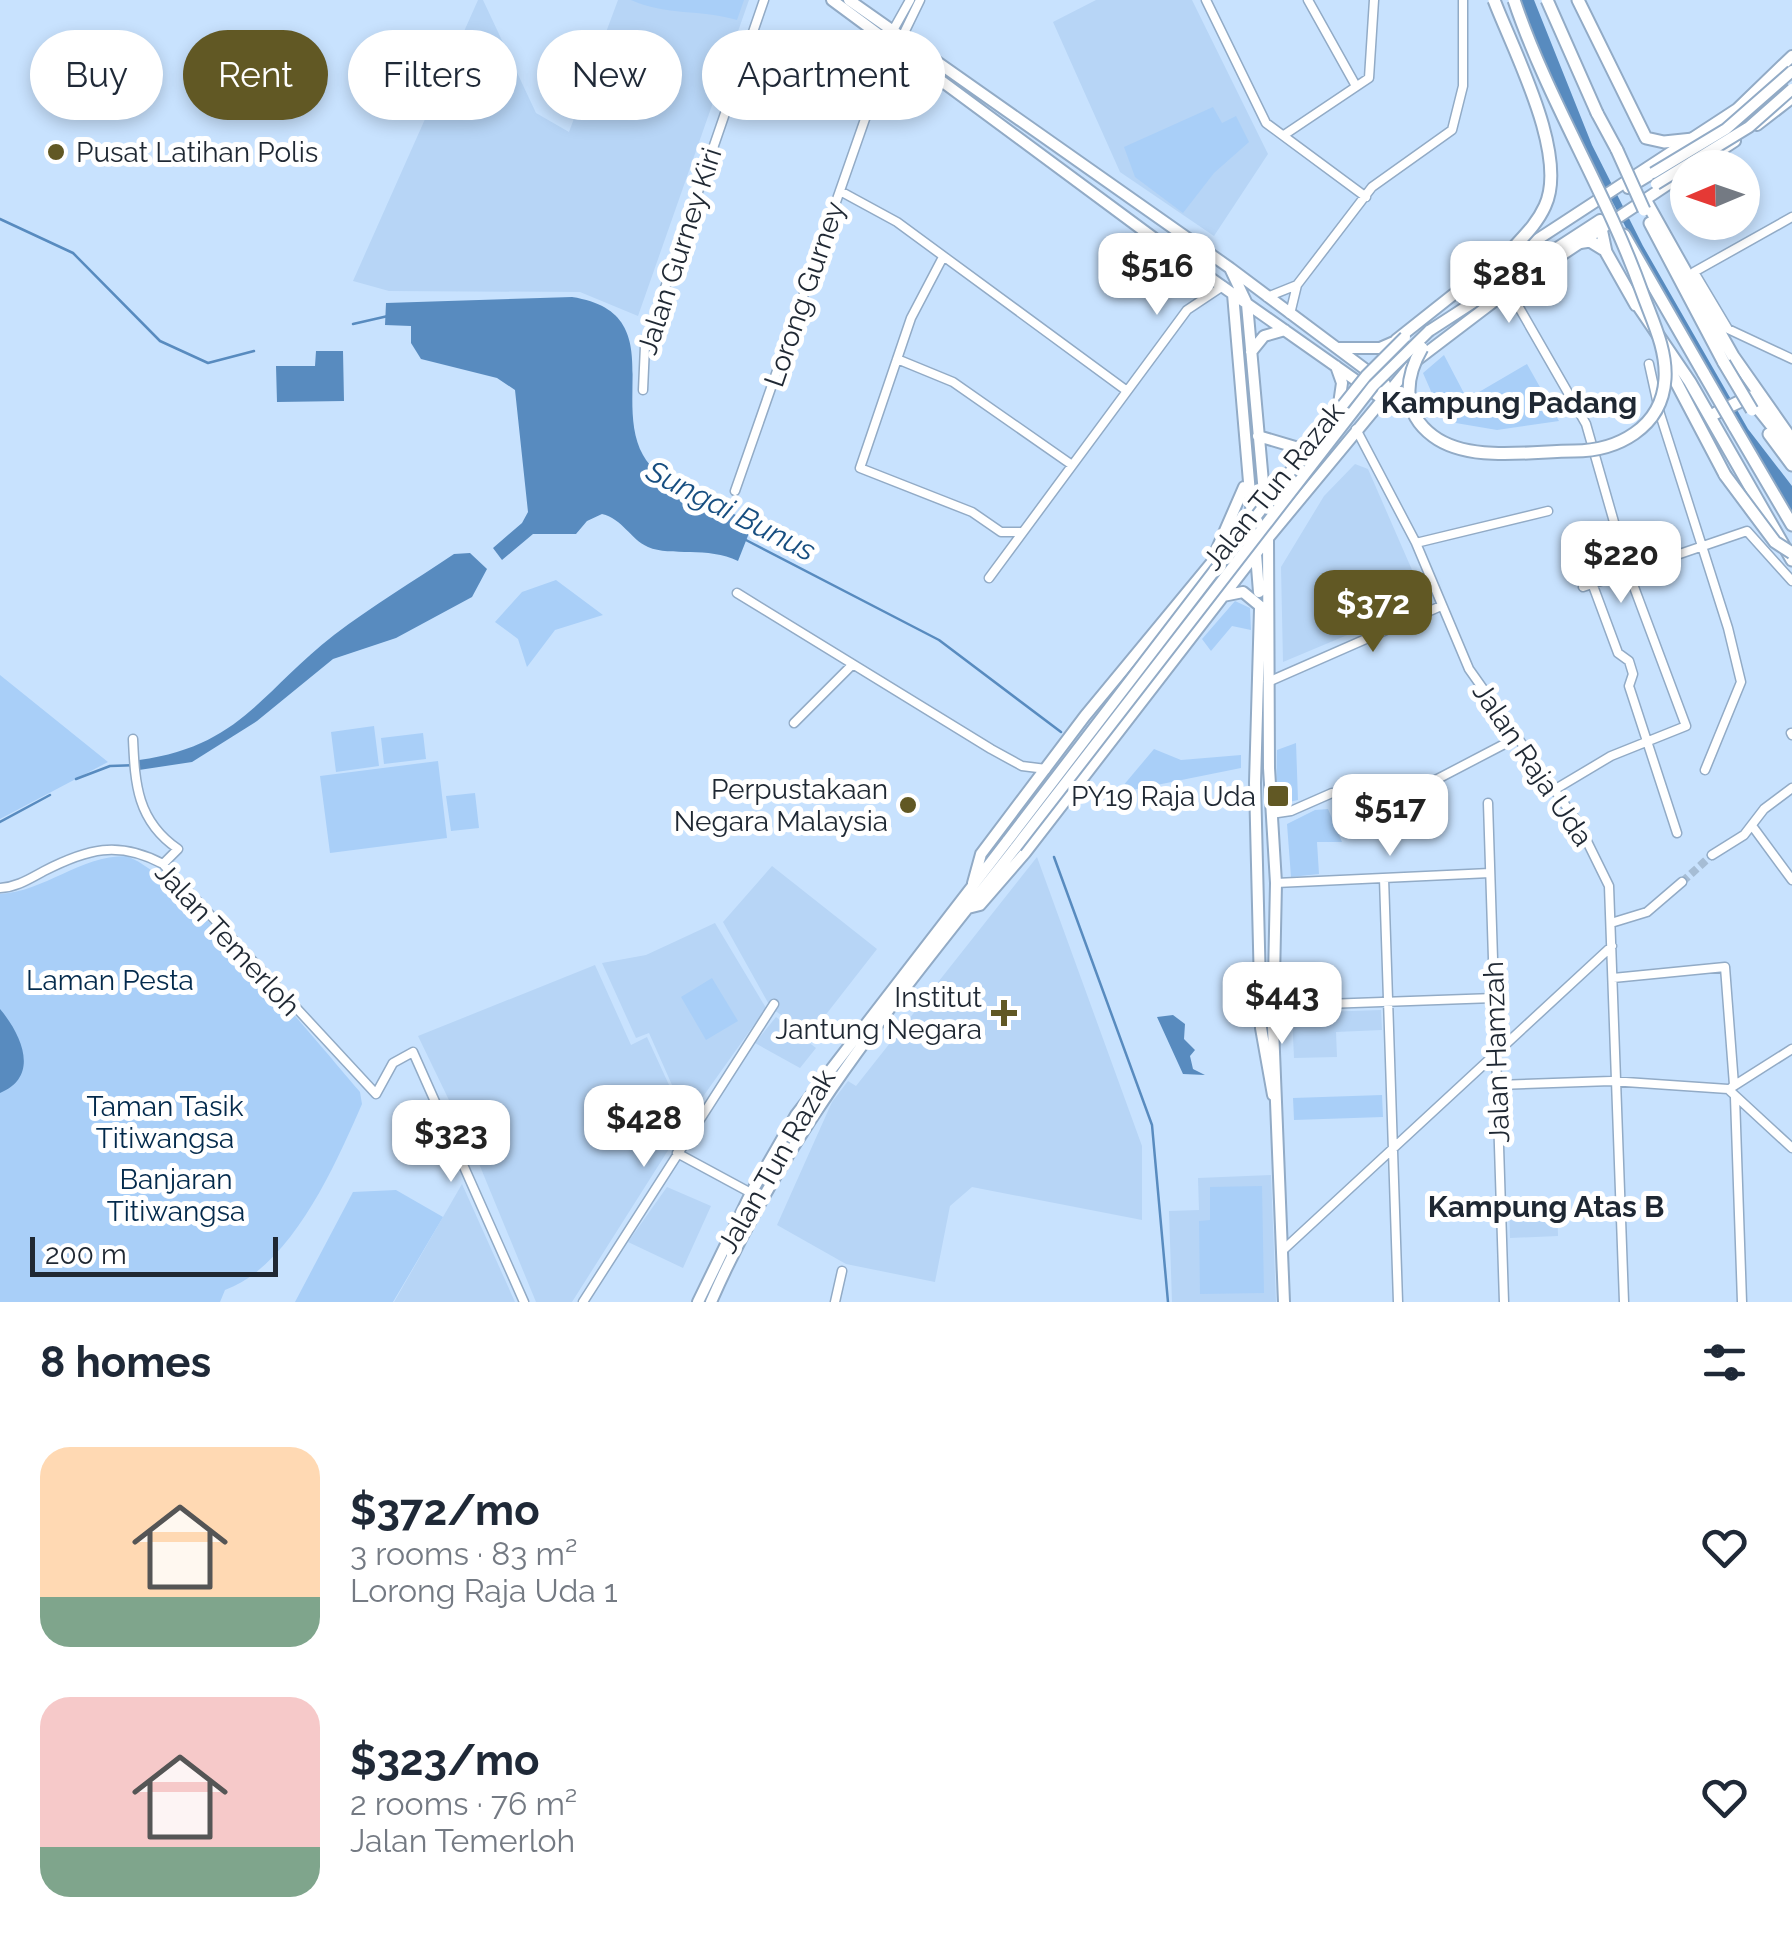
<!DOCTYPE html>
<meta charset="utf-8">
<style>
:root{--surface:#fff;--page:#f2f2f3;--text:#1f2937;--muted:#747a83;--accent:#615824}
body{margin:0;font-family:Raleway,sans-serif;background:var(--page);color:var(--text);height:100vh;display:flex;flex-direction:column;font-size:38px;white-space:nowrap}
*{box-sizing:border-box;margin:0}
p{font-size:32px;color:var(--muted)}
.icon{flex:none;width:55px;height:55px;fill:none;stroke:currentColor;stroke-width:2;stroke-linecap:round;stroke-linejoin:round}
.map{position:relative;height:1302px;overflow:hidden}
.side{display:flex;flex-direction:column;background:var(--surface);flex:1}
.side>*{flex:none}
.top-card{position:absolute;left:30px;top:30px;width:1000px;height:90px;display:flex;gap:20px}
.needle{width:65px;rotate:268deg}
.tools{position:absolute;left:1670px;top:150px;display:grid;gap:20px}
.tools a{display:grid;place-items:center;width:90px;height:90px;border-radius:50%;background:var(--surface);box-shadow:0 5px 15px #0003;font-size:50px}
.scale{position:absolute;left:30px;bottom:25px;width:248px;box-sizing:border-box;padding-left:10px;border:5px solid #1f2833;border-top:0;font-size:28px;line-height:35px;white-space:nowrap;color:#1f2833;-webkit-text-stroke:8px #fff;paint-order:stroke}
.price{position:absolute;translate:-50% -85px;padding:0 22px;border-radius:20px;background:#fff;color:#222;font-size:32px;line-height:65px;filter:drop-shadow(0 2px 5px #0008)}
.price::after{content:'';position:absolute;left:50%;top:60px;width:30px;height:22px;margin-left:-15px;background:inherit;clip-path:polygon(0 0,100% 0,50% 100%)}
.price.selected{background:var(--accent);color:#fff}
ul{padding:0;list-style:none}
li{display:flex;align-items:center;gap:30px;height:250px;padding:0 40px}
li span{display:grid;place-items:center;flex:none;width:280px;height:200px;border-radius:30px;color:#555}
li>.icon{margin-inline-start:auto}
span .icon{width:120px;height:120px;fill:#fffc;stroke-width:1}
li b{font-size:42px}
h2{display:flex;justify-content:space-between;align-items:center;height:120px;padding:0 40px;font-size:42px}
.tag{padding:0 35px;border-radius:45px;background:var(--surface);box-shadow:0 5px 15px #0003;font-size:35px;line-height:90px}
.tag.selected{background:var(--accent);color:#fff}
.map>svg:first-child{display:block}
.built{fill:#b7d5f6}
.green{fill:#a9cff8}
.water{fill:#588bbf}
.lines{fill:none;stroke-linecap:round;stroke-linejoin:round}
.stream{stroke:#588bbf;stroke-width:2.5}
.minor-tunnel{stroke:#a6bdd5;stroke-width:8;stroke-dasharray:8 4;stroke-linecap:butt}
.minor-casing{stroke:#92abc6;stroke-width:11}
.major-casing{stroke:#92abc6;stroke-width:14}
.highway-casing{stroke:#92abc6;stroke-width:15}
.minor{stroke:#fff;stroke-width:8}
.major{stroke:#fff;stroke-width:10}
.highway{stroke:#fff;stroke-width:11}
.major-bridge-casing{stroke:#92abc6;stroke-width:14;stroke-linecap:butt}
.highway-bridge-casing{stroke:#92abc6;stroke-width:15;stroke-linecap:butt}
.major-bridge{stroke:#fff;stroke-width:10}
.highway-bridge{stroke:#fff;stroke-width:11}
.poi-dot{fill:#615824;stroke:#fff;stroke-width:4}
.labels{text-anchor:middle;stroke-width:10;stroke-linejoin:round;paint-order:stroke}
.poi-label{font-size:28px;fill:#1f2833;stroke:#fff;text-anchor:end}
.street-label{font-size:28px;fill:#1f2833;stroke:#fff}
.park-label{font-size:28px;fill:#032a4c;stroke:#fff}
.neighbourhood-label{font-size:30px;font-weight:bold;fill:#1f2833;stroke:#fff}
.water-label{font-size:30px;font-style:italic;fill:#174e80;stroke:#fff}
</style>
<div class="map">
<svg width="1792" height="1302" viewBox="0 0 1792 1302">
<rect width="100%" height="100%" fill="#c8e2fe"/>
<path class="built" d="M478 0H483L536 113 569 132 618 0H749L638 316 580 292 389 291 353 281Z
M1096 0H1192L1268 154 1214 236 1120 172 1053 22Z
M1355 464 1368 469 1426 602 1283 662 1281 567 1324 496Z
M1037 857 1142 1146V1220L972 1187 950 1206 935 1282 846 1264 777 1225 832 1102 848 1081 856 1086Z
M772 866 877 949 810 1035 771 1008 723 922Z
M715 923 766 1008 687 1119 649 1033 636 1038 602 963 646 955Z
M595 965 631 1045 647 1037 686 1122 572 1302H536L475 1154 418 1036Z
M1381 1010 1382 1030 1336 1032 1337 1057 1294 1058 1292 1013Z
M776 1017 816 1048 800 1068 755 1043Z
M1271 1175 1276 1302H1172L1169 1211 1199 1210 1198 1178Z
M462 1184 515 1302H394Z
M667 1187 711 1206 683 1268 628 1242Z
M1557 1200 1558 1236 1510 1238 1509 1201Z"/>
<path class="green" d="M631 0H744L737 20C701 9 666 16 631 0Z
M1213 107 1222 123 1236 116 1249 142 1214 173 1183 213 1135 177 1124 147Z
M1444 355 1467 399 1527 364 1559 421 1497 430 1444 421 1423 373Z
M556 580 603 615 555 630 527 667 518 639 495 622 522 592Z
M1235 601 1250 608 1251 630 1232 626 1211 651 1202 639Z
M0 675 108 762 0 819Z
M374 726 379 766 336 772 331 732Z
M423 733 426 759 384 764 381 738Z
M1296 743 1298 800 1280 804 1276 800 1277 750Z
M1154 749 1181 760 1241 755V768L1117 793Z
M438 761 447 838 330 853 320 776Z
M475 793 479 828 451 831 446 796Z
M1328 809 1342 842H1317L1319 874 1291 877 1287 824 1315 810Z
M126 856C179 873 317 1042 360 1092L362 1104C335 1166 291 1266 225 1290L220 1302H0V894C46 891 79 856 126 856Z
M712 978 738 1021 706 1040 681 997Z
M1382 1095 1383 1117 1294 1120 1293 1098Z
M1262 1186 1264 1293 1200 1294 1199 1221 1210 1220V1187Z
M396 1190 443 1217 393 1302H295L353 1192Z"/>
<path class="water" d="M1519 0H1534L1592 145 1643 246 1748 429 1792 486V511L1770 482C1679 325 1586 169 1519 0Z
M572 297C669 312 612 399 643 455 663 491 719 505 753 523L738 561C708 546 671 557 648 547 630 539 623 519 602 514L587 521 576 534H533L502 560 493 548 522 523 528 512 515 390 497 378 421 359 411 343V326L385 325 386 303Z
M316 351H343L344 401 277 402 276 366H315Z
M470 553 487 569 472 597 396 638 333 659 257 721 192 762 139 770V760C240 746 260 693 334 635 372 606 414 581 454 554Z
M0 1009C21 1034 41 1076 0 1093Z
M1173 1015 1185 1024 1184 1039 1195 1050 1190 1056 1193 1069 1205 1075 1183 1074 1157 1017Z"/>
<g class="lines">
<path class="stream" d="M0 219 73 253 160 341 208 363 254 351
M353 324 388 316
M744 539 939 640 1061 732
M76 779 110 766 139 765
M0 822 50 795
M1054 857 1152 1125 1168 1302"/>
<path class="minor-tunnel" d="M1682 882 1712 855"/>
<g class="minor-casing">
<path id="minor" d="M1206 0 1266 123 1366 197
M1308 0 1356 86
M873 97 887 41 910 0
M1284 135 1369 78 1374 0
M840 191 897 222 1127 391
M1792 217 1694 272 1728 329 1792 359
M943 257 911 318 860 468 972 512 1001 532H1020
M1509 290 1586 424 1628 571 1686 726 1611 756 1554 790
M1267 297 1297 285 1372 187 1452 130 1463 86V0
M1290 314 1297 285
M897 359 953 382 1072 465
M1649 364 1660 414 1728 628 1741 682 1705 770
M643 390 645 346 764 0
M1356 429 1416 543 1469 669 1578 823 1609 886 1624 1302
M735 491 872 99 920 0
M1416 543 1548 511
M989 578 1187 310 1223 286
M1592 583 1618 653 1629 661 1633 674 1629 686 1677 833
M1583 587 1747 531 1792 581
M737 593 991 749 1022 766 1046 769
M1268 682 1441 606
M794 723 852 665
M1791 733 1792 735
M133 739C135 784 137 821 178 849L163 864
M1424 786 1516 738
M1488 803 1504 1302
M1271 814 1291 811 1332 793
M1753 827 1792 880
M1712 855 1744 835 1764 809 1792 788
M1384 878 1398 1302
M1276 883 1490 873
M0 888C17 887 29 879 44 871 87 849 118 840 163 864L376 1094 393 1063 413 1052 524 1302
M1611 923 1647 912 1682 882
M1613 978 1725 967 1734 1085
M1269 1006 1494 998
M1497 1085 1611 1081 1728 1089 1792 1148
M1732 1087 1792 1049
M1735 1097 1742 1302
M677 1153 751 1193
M1282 1251 1612 946
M583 1302 774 1004
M835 1302 842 1271"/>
</g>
<g class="major-casing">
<path id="major" d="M832 0 1155 239 1381 398
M849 0 1230 268 1385 384
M1757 125 1792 98
M1694 168 1735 141
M1628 188 1653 173
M1230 268 1247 304 1268 538 1269 768 1276 883 1273 1027 1284 1302
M1233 294 1252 517
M1429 331 1600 220
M1396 340 1454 294 1737 109 1792 56
M1338 348H1380L1396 341
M1251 352 1264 336 1285 330
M1336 366 1342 383 1339 404
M1258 436 1302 449
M1217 549 1244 487
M1256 554 1259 592
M1223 596 1243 592 1260 606
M1260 609 1255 783 1261 1028 1273 1095
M973 883 981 854 1085 716 1251 515
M968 908 980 905 1025 853 1268 538 1413 363 1509 290 1688 171
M698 1302 751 1193 796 1115 1008 840
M711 1302C788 1126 899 996 1016 847"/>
</g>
<g class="highway-casing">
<path id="highway" d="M1578 0 1646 138 1664 142 1693 139
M1597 113 1617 150
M1647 203 1733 356 1792 440
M1650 223 1724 363
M1601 228 1606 252 1636 305
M1624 235 1704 374
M1577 243 1590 241 1603 249
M1635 301 1690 382 1792 560
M1665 361 1725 475
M1716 413 1749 397 1792 451
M1734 426 1792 525
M1769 434 1792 465"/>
</g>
<use href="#minor" class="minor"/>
<use href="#major" class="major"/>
<use href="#highway" class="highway"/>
<g class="major-bridge-casing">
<path id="major-bridge" d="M1653 173 1726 129 1792 71
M1656 184 1749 127 1792 89
M1008 840 1303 455 1366 376 1405 337
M1016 847 1373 386 1429 331"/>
</g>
<g class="highway-bridge-casing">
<path id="highway-bridge" d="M1494 0C1513 50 1569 155 1545 206 1533 233 1508 248 1494 273
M1547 0 1597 113
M1617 150 1644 210
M1422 348C1404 379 1402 413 1433 436 1469 463 1531 451 1574 451 1617 451 1662 428 1665 379 1667 349 1652 320 1642 292 1606 191 1548 101 1514 0
M1724 363 1752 410
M1704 374 1734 426
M1725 475 1775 542 1792 553"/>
</g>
<use href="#major-bridge" class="major-bridge"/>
<use href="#highway-bridge" class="highway-bridge"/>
</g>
<g class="poi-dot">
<circle cx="56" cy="152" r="10"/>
<rect x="1266" y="784" width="24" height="24" rx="5"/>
<circle cx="908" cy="805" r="10"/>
<path d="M999 998h10v10h10v10h-10v10h-10v-10h-10v-10h10z"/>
</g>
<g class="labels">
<g class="poi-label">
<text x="76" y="162" text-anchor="start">Pusat Latihan Polis</text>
<text x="888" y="799">Perpustakaan<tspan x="888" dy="32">Negara Malaysia</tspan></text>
<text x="1256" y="806">PY19 Raja Uda</text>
<text x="982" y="1007">Institut<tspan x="982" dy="32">Jantung Negara</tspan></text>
</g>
<g class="street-label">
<text transform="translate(679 251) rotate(-72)" y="10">Jalan Gurney Kiri</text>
<text transform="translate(804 294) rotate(-71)" y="10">Lorong Gurney</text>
<text transform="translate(1273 486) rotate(-51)" y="10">Jalan Tun Razak</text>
<text transform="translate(1533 764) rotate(56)" y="10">Jalan Raja Uda</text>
<text transform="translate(228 939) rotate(47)" y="10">Jalan Temerloh</text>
<text transform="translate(1496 1052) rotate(-92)" y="10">Jalan Hamzah</text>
<text transform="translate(776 1161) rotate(-60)" y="10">Jalan Tun Razak</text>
</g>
<g class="park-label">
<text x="110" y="990">Laman Pesta</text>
<text x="165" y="1116">Taman Tasik<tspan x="165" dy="32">Titiwangsa</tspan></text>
<text x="176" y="1189">Banjaran<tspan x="176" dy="32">Titiwangsa</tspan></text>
</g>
<g class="neighbourhood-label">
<text x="1509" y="413">Kampung Padang</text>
<text x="1546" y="1217">Kampung Atas B</text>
</g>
<g class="water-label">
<text transform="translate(731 511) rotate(27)" y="10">Sungai Bunus</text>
</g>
</g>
</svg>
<div class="tools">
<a><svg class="needle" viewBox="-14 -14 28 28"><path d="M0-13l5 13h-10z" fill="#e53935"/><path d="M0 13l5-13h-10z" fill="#747a83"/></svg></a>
</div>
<div class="scale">200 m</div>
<b class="price" style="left:1157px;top:318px">$516</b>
<b class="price" style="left:1509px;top:326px">$281</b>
<b class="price" style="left:1621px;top:606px">$220</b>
<b class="price selected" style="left:1373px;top:655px">$372</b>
<b class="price" style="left:1390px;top:859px">$517</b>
<b class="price" style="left:1282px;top:1047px">$443</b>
<b class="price" style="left:644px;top:1170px">$428</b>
<b class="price" style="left:451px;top:1185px">$323</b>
<div class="top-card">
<a class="tag">Buy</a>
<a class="tag selected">Rent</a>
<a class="tag">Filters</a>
<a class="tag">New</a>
<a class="tag">Apartment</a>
</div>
</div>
<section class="side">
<h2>8 homes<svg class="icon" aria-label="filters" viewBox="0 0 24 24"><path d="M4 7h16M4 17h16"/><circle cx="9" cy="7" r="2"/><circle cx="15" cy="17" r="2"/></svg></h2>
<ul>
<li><span style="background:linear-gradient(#ffd9b3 75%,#7fa58c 0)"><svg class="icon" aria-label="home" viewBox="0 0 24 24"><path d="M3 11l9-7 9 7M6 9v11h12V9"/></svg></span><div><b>$372/mo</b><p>3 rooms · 83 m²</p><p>Lorong Raja Uda 1</p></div><svg class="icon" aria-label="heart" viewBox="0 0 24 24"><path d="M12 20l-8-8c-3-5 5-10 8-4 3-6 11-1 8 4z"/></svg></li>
<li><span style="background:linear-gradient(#f6c9c9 75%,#7fa58c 0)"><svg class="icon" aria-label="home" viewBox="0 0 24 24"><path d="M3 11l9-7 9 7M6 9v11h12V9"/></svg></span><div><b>$323/mo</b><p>2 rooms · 76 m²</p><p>Jalan Temerloh</p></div><svg class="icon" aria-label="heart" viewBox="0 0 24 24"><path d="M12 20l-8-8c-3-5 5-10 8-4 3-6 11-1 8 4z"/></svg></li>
</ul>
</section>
